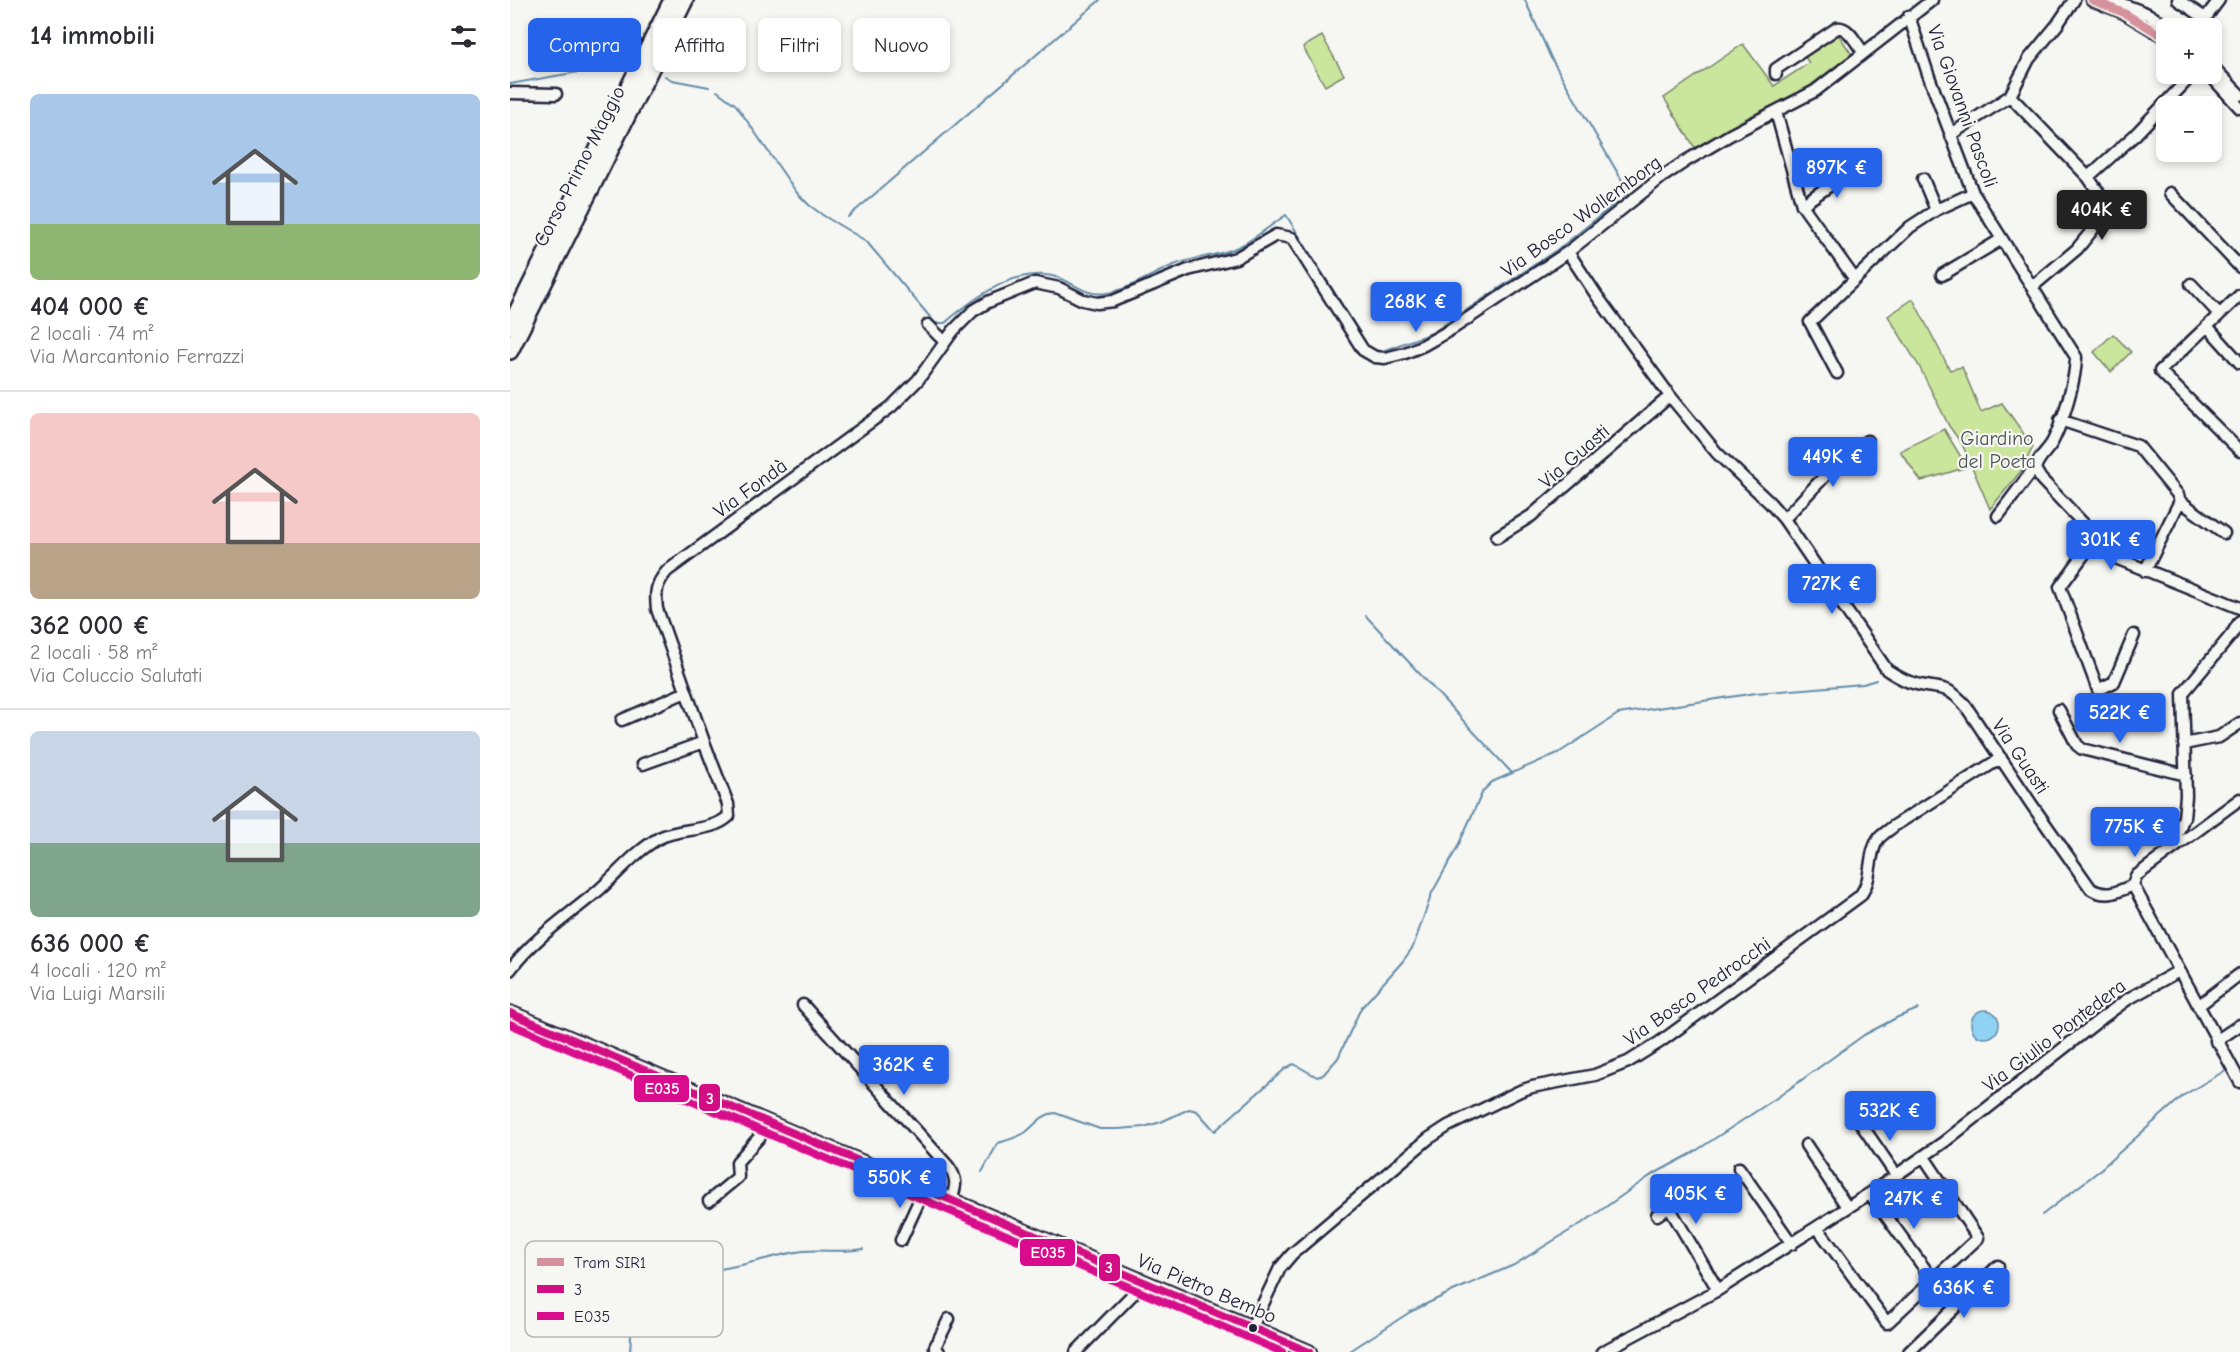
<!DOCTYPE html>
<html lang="it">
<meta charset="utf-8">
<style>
:root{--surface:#fff;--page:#f2f2f3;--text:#2b2b33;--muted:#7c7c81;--line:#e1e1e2;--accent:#2563eb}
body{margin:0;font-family:"Comic Neue",sans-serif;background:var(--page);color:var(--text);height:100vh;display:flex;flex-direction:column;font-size:22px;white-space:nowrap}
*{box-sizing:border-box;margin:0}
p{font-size:20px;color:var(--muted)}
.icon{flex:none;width:33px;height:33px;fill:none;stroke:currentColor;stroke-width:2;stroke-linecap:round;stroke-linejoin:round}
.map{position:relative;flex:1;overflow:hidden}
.details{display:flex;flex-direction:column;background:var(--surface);width:510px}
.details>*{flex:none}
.top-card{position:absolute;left:18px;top:18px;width:570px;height:54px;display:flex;gap:12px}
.tools{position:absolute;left:1646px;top:18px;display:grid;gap:12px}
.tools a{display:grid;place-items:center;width:66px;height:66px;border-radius:9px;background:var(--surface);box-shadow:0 3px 9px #0003;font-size:30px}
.price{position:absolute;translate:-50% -51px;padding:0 14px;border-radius:6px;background:var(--accent);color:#fff;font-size:20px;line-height:39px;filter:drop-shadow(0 2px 3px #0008)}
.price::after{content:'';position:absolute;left:50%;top:36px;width:18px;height:14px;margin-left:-9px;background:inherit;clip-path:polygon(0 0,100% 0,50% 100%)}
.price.on{background:#222;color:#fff}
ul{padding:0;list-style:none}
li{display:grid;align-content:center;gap:12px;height:318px;padding:0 30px}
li+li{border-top:2px solid var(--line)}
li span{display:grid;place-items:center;height:186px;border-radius:9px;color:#555}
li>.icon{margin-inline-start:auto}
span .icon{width:108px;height:108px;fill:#fffc;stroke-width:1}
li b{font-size:26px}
h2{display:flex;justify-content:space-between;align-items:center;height:72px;padding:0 30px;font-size:26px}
.pill{padding:0 21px;border-radius:9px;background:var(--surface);box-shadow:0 3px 9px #0003;font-size:21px;line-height:54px}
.pill.on{background:var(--accent);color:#fff}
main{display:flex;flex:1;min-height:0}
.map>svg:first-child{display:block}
.green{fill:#cae59c;stroke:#76846c;stroke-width:1.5}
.water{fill:#8fd2f1;stroke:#638ca8;stroke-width:1.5}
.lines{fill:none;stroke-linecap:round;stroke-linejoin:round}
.stream{stroke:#638ca8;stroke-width:2}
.minor-casing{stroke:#22223b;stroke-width:15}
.major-casing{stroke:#22223b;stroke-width:18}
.highway-casing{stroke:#22223b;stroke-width:20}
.minor{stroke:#f6f6f2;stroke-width:10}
.major{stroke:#f6f6f2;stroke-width:14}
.highway{stroke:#f6f6f2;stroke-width:15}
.bus-1-casing{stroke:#f6f6f2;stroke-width:12}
.bus-2-casing{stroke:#f6f6f2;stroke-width:12}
.bus-1{stroke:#d30d84;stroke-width:8}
.bus-2{stroke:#d80c8c;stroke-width:8}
.tram-1-casing{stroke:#f6f6f2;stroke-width:12}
.tram-1{stroke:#d5929c;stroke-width:8}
.bus-dot{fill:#22223b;stroke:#f6f6f2;stroke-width:2}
.labels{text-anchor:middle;stroke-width:4.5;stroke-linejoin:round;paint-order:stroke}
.street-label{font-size:20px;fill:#22223b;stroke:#f6f6f2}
.park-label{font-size:20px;fill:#4c5353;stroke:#f6f6f2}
.key{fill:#f6f6f2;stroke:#b6b6bb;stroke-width:1.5}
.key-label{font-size:16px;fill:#22223b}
.line-badge{stroke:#f6f6f2;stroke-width:2}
.badge-label{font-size:16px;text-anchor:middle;font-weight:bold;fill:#fff}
</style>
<main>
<section class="details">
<h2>14 immobili<svg class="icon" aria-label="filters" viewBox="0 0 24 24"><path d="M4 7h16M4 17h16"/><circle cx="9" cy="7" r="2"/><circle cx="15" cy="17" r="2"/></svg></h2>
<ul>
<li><span style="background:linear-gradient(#a9c7e8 70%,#8fb573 0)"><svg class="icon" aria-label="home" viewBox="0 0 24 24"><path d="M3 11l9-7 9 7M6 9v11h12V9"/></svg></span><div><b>404 000 €</b><p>2 locali · 74 m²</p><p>Via Marcantonio Ferrazzi</p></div></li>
<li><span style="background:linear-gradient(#f6c9c9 70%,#b9a48a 0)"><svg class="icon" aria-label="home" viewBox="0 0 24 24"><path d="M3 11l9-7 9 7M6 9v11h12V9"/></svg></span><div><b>362 000 €</b><p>2 locali · 58 m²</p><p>Via Coluccio Salutati</p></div></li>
<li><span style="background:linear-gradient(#c9d6e8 60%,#7fa58c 0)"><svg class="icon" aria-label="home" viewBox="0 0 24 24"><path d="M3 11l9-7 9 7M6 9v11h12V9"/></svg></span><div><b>636 000 €</b><p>4 locali · 120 m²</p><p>Via Luigi Marsili</p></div></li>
</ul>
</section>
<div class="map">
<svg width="1730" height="1352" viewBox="0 0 1730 1352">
<rect width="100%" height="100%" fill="#f6f6f2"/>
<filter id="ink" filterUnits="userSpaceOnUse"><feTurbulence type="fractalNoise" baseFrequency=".0167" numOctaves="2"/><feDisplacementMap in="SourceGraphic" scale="12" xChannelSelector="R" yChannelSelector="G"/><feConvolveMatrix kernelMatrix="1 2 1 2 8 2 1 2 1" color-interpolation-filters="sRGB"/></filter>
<g filter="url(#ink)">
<path class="green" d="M1328 34 1343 56 1338 60 1336 58 1297 88 1235 119 1185 148 1154 98 1233 44 1264 86 1299 63 1295 57Z
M812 36 834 75 815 86 793 47Z
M1403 299 1440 370 1452 367 1471 412 1492 403 1523 447 1511 471 1480 509 1452 444 1439 426 1409 366 1378 316Z
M1603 334 1621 352 1601 372 1584 352Z
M1434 429 1457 467 1411 481 1390 451Z"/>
<path class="water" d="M1461 1024a14 14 0 1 1 28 0a14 14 0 1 1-28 0Z"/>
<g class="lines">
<path class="stream" d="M1015 0 1041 58 1117 189 1115 196
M155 76 162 80 199 87
M0 84 91 68H106
M207 91 226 105 287 193 299 205 314 216 356 241 425 323H435C465 297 512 261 554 280 569 287 579 296 597 293 620 289 642 274 664 265 685 256 710 257 730 246 746 238 761 225 776 215L859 348 865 352 872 351 922 333 1051 247 1106 203
M338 217 590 0
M856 616 1001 772
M472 1172 488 1143C498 1140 507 1138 516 1132 526 1124 532 1114 545 1113L590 1129H608L634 1127 651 1122 679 1109 687 1111 705 1131 776 1068 784 1064 807 1077 813 1075 828 1058 851 1008 893 961 903 947 922 893 947 848 973 791 982 782 1050 752 1108 714 1246 693 1353 684 1366 680
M1532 1215 1585 1174 1674 1095 1716 1070
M840 1351 900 1312 943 1291 1004 1265 1077 1220 1140 1176 1181 1154 1268 1097 1354 1035 1388 1017 1408 1009
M120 1352 123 1302C152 1273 202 1273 239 1263 258 1259 274 1253 293 1251 313 1249 333 1253 353 1249"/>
<g class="minor-casing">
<path id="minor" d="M1582 0 1614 13 1656 38
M1602 0 1638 14 1660 28
M1668 0 1695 18
M1399 16 1418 74 1463 193 1566 357C1566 379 1553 421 1543 441 1538 451 1527 458 1525 469L1522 471 1488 516
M1688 28 1709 0
M1701 65 1730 95
M1266 74V69L1327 28C1339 26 1346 44 1354 53
M1699 74 1730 108
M0 93 46 94
M1500 96 1578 177 1598 206 1597 212 1567 249 1522 287
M1266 112 1292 205 1344 278
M1440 135 1500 96 1519 59 1547 25 1564 0
M1578 177 1625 135 1683 74
M1413 179 1426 210
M1660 193 1730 267
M1292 205 1346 167
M1058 252 1087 296 1160 396 1207 453 1260 503 1274 519 1377 670C1385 675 1394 681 1403 683 1429 691 1435 682 1455 705L1522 805 1581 889C1596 898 1608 892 1623 885
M1432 275 1492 239
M1681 284 1709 314
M1730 295 1650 371 1730 451
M418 325 434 341
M1697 326 1730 363
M1327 373 1300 322 1400 227 1426 210 1463 193
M1550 420 1628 446 1668 495 1670 501 1635 571
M1525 469 1531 479 1606 558 1730 608
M1670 501 1714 533
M1274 519 1331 459 1357 441
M987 537 1021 516 1160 396
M1586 538 1550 587 1588 690 1604 682 1624 635
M1549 710 1567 745 1572 749 1676 775
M112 720 176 692
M1674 744 1709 737 1730 723
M133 764 194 742
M1661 850 1674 817 1676 796 1673 693 1722 634 1730 621
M1623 885 1730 1082
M1623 885 1626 876 1730 799
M0 970C25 937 58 916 89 890 109 872 126 851 149 838 170 827 201 833 219 816L218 804 194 742 147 609C145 592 146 584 157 571L381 407 408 380 443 331 463 311 478 302 525 283 549 288 573 300 587 303 603 301 678 270 726 258 766 235 782 238 853 350 865 357 875 358 895 353 914 345 942 329 1058 252 1152 177 1176 161 1220 135 1305 91 1422 0
M293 1005 438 1166C448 1179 446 1186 441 1201
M1688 1006 1730 974
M1706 1041 1730 1025
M1351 1124 1386 1175
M1296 1145 1337 1207
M1229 1168 1282 1244
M1362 1192 1363 1198 1423 1280
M199 1201 228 1177 227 1162 254 1132 258 1124
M1147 1215 1159 1207 1208 1290
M1307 1227 1377 1323 1468 1238 1414 1157
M391 1240 414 1190
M742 1327 770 1268 782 1254 918 1139 938 1126 1010 1091 1022 1087 1085 1075 1118 1062 1150 1042 1350 896C1364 877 1357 854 1369 838 1373 834 1379 830 1384 826L1491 758
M429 1352 425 1347 439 1319
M566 1352 627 1290 631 1281
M1092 1352 1208 1290 1362 1192 1434 1142 1592 1018 1618 999 1669 971
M1399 1352 1488 1266"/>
</g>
<g class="major-casing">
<path id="major" d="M0 1013 799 1352"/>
</g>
<g class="highway-casing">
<path id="highway" d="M0 326 162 0
M0 351 175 0"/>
</g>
<use href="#minor" class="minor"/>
<use href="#major" class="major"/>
<use href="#highway" class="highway"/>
<g class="bus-1-casing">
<path id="bus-1" d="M0 1013 799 1352"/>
</g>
<g class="bus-2-casing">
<path id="bus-2" d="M0 1024 772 1352"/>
</g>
<use href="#bus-1" class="bus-1"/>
<use href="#bus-2" class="bus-2"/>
<g class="tram-1-casing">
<path id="tram-1" d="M1582 0 1614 13 1656 38"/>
</g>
<use href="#tram-1" class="tram-1"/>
</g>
</g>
<circle class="bus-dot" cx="743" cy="1328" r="5"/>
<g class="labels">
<g class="street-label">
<text transform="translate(1453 106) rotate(70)" y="7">Via Giovanni Pascoli</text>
<text transform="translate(69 166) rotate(-63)" y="7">Corso Primo Maggio</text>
<text transform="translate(1071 216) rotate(-36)" y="7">Via Bosco Wollemborg</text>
<text transform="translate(1064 456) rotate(-41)" y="7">Via Guasti</text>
<text transform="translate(240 488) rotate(-36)" y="7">Via Fondà</text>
<text transform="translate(1511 756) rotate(56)" y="7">Via Guasti</text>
<text transform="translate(1187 991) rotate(-35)" y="7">Via Bosco Pedrocchi</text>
<text transform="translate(1544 1035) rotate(-37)" y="7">Via Giulio Pontedera</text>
<text transform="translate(697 1288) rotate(23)" y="7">Via Pietro Bembo</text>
</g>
<g class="park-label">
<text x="1487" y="445">Giardino<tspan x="1487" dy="23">del Poeta</tspan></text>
</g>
</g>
<rect x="15" y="1241" width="198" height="96" rx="9" class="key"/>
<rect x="27" y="1258" width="27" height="8" fill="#d5929c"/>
<rect x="27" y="1285" width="27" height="8" fill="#d30d84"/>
<rect x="27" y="1312" width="27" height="8" fill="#d80c8c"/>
<g class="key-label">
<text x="64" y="1268">Tram SIR1</text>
<text x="64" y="1295">3</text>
<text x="64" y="1322">E035</text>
</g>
<g class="line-badge">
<rect x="123" y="1074" width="57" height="29" rx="6" fill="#d80c8c"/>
<rect x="188" y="1083" width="23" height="29" rx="6" fill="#d30d84"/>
<rect x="509" y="1238" width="57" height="29" rx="6" fill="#d80c8c"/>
<rect x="588" y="1253" width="23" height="29" rx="6" fill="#d30d84"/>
</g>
<g class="badge-label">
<text x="152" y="1094">E035</text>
<text x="200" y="1104">3</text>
<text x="538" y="1258">E035</text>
<text x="599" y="1273">3</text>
</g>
</svg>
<div class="tools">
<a>+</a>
<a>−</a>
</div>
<b class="price" style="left:1327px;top:199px">897K €</b>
<b class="price on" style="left:1592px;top:241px">404K €</b>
<b class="price" style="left:906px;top:333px">268K €</b>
<b class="price" style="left:1323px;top:488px">449K €</b>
<b class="price" style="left:1601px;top:571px">301K €</b>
<b class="price" style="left:1322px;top:615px">727K €</b>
<b class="price" style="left:1610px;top:744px">522K €</b>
<b class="price" style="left:1625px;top:858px">775K €</b>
<b class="price" style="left:394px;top:1096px">362K €</b>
<b class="price" style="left:1380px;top:1142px">532K €</b>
<b class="price" style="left:390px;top:1209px">550K €</b>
<b class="price" style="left:1186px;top:1225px">405K €</b>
<b class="price" style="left:1404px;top:1230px">247K €</b>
<b class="price" style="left:1454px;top:1319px">636K €</b>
<div class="top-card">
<a class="pill on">Compra</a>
<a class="pill">Affitta</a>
<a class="pill">Filtri</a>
<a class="pill">Nuovo</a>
</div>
</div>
</main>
